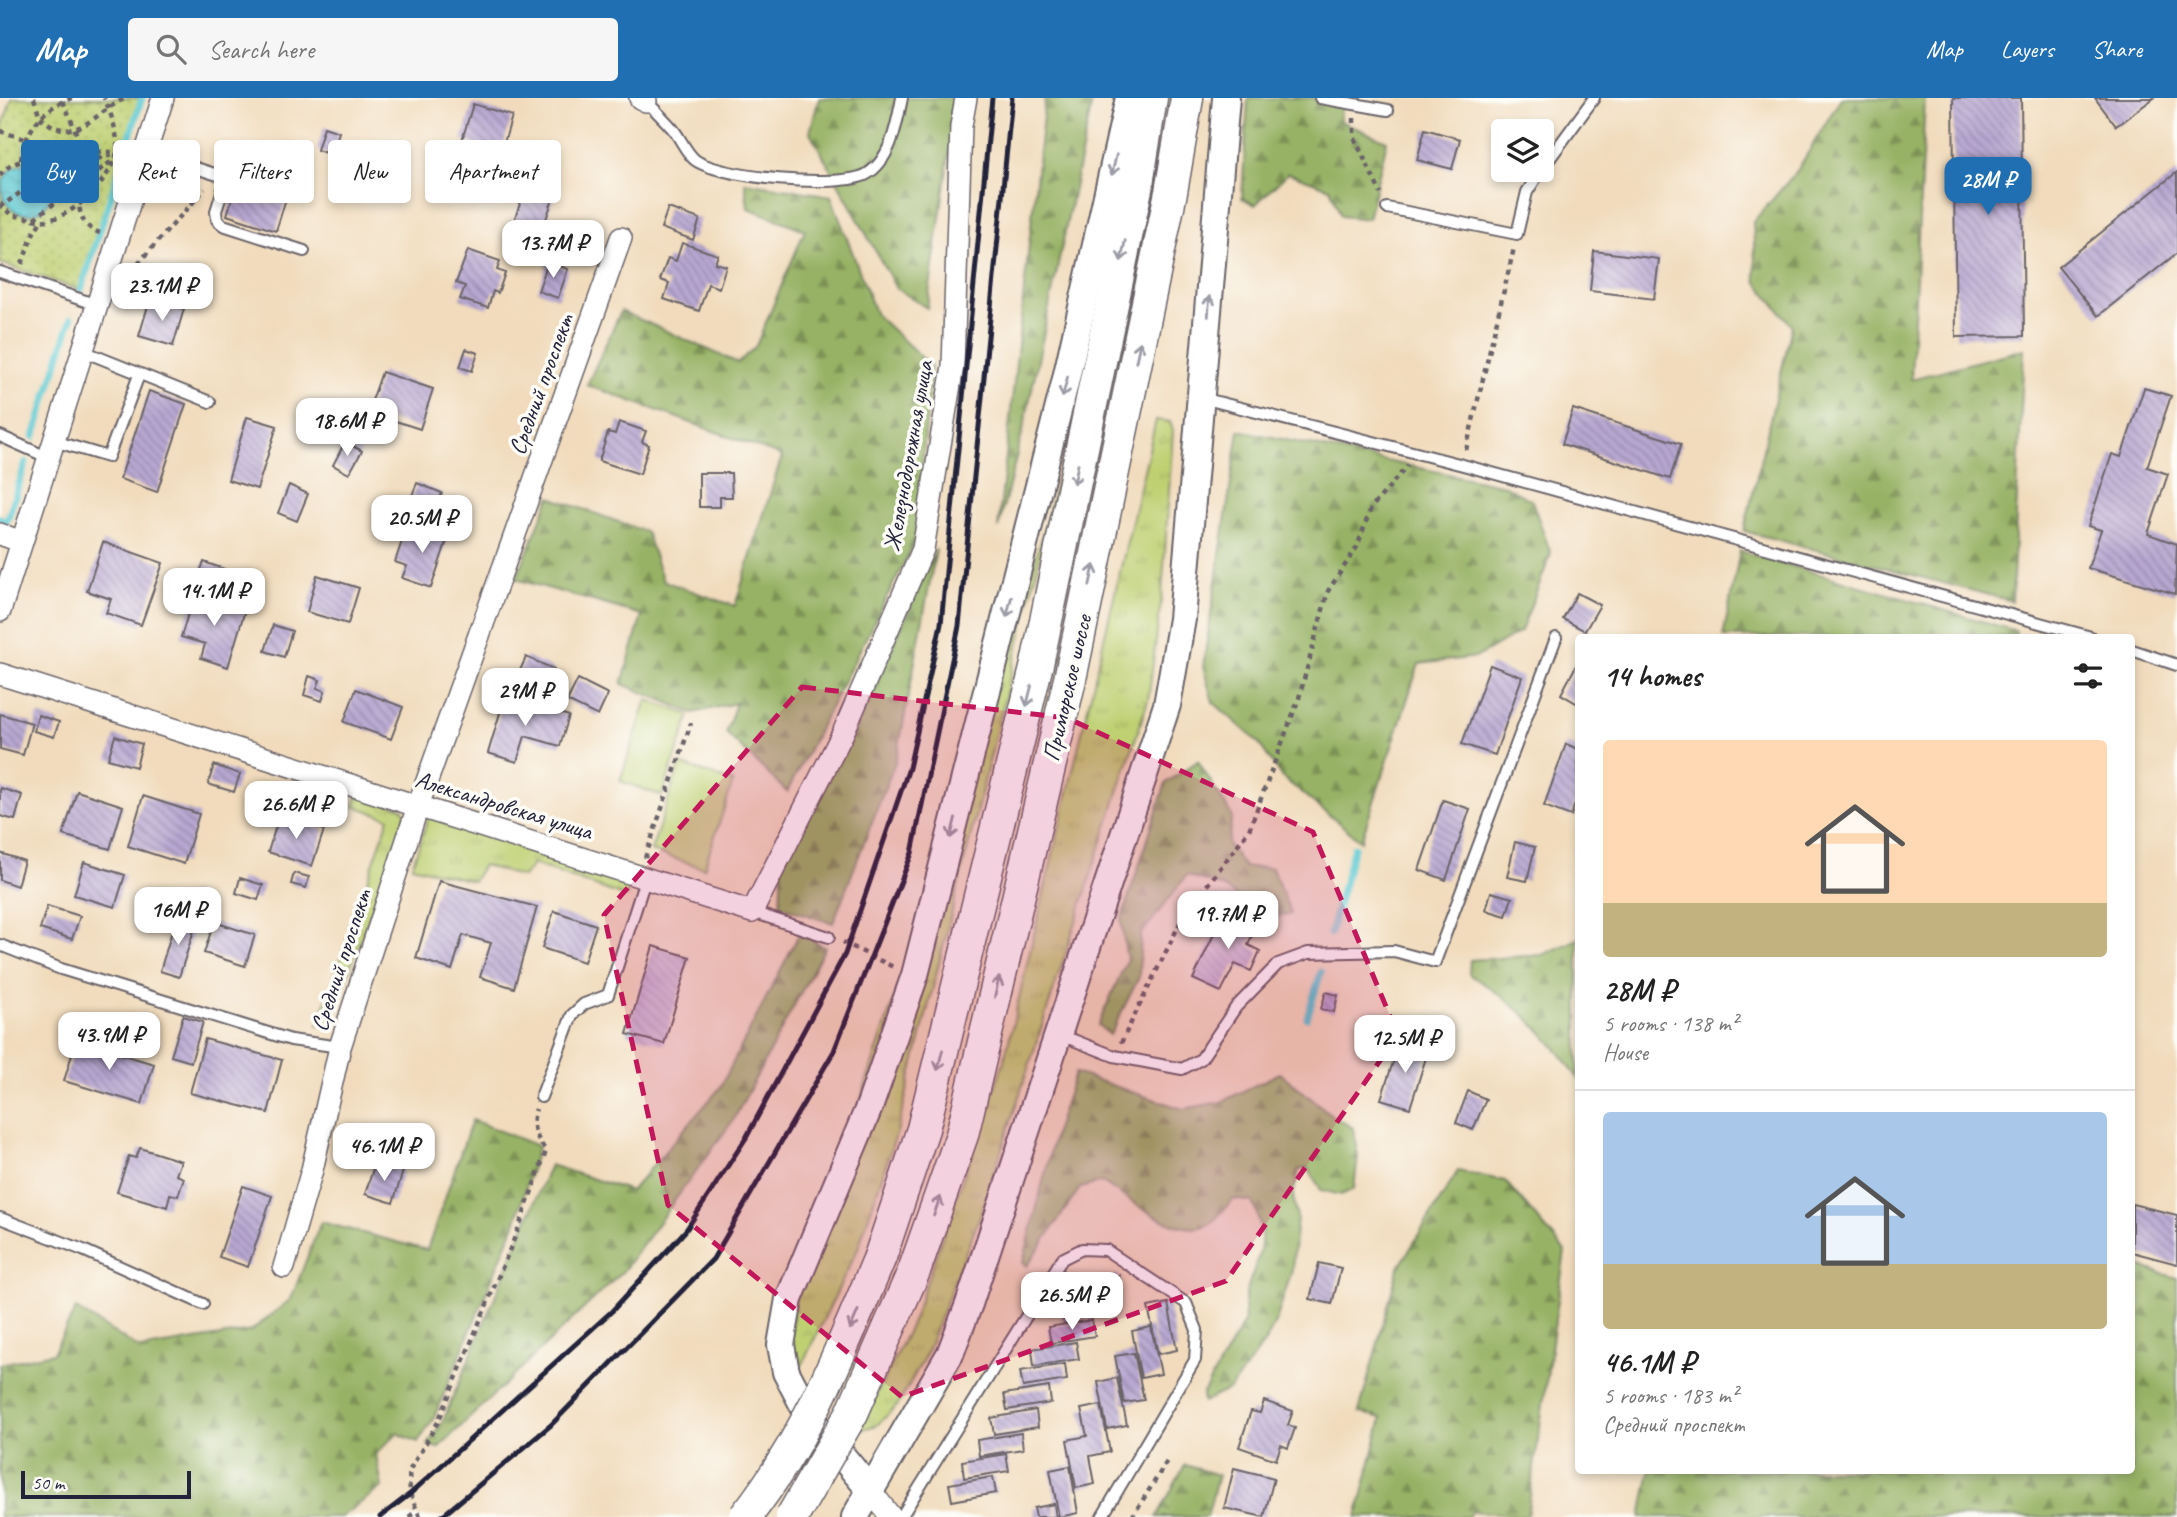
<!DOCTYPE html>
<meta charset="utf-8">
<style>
:root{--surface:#fff;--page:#f6f6f6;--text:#222;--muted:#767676;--line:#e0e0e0;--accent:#1f6fb2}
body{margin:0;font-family:Caveat,sans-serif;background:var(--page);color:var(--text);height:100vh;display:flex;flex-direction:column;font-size:26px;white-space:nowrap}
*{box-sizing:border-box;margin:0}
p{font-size:23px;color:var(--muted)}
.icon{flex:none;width:38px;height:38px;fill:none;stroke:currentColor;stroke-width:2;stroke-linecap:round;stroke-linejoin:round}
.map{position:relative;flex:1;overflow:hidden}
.side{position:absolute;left:1575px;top:536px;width:560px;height:840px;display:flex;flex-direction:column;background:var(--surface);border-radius:7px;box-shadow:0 4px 10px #0003}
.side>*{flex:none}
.guide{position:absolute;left:21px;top:42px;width:665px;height:63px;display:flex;gap:14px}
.controls{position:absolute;left:1491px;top:21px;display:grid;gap:14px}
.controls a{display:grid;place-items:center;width:63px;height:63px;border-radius:7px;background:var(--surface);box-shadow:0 4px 10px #0003;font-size:35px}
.scale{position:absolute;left:21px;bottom:18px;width:170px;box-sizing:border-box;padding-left:7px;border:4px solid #22223b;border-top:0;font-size:19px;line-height:24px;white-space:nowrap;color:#22223b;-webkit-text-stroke:5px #fdfcf7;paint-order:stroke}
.price{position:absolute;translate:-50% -60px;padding:0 16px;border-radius:14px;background:#fff;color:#222;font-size:23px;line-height:46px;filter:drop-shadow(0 2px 4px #0008)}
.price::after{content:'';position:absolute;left:50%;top:42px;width:21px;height:16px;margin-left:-10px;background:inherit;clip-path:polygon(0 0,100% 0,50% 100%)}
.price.active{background:var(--accent);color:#fff}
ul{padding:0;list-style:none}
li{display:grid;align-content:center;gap:14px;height:371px;padding:0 28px}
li+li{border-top:2px solid var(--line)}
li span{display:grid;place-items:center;height:217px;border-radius:7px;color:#555}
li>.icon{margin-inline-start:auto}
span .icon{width:126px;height:126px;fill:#fffc;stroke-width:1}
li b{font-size:30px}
h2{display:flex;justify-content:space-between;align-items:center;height:84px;padding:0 28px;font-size:30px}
.chip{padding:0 24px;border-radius:7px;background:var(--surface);box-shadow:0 4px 10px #0003;font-size:24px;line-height:63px}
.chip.active{background:var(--accent);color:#fff}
header{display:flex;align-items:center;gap:42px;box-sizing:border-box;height:98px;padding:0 35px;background:var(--accent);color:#fff}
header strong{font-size:33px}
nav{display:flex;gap:38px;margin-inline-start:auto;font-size:24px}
.search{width:490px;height:63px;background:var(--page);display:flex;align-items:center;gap:18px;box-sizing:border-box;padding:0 24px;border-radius:7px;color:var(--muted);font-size:26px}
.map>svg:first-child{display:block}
.grass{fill:url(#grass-tufts);stroke:#707957;stroke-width:2}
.forest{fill:url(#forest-firs);stroke:#5c6a50;stroke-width:2}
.park{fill:url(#park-dots);stroke:#707957;stroke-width:2}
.garden{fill:#bfd073;stroke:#707957;stroke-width:2}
.water{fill:url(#water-waves);stroke:#3f7686;stroke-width:2}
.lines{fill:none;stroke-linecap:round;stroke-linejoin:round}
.stream{stroke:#5cc9d2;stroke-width:7}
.building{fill:url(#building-back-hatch)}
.service-casing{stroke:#6a6368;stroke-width:14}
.minor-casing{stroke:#6a6368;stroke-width:24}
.tertiary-casing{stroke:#6a6368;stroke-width:30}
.primary-casing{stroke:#6a6368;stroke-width:35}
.path{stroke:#6a6368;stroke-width:4.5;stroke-dasharray:5 5;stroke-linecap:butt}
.service{stroke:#fff;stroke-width:10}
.minor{stroke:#fff;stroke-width:21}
.tertiary{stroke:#fff;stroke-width:26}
.primary{stroke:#fff;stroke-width:32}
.rail{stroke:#22223b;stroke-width:5}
.primary-bridge-casing{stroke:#6a6368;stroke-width:35;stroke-linecap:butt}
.primary-bridge{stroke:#fff;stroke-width:32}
.oneway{stroke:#9c9ca7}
.marked{fill:#c2185b;fill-opacity:0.2;stroke:#c2185b;stroke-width:5;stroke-dasharray:14 9;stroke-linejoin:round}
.labels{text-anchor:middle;stroke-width:7;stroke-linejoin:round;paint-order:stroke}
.street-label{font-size:24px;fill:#22223b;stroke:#fdfcf7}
</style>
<header>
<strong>Map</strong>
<div class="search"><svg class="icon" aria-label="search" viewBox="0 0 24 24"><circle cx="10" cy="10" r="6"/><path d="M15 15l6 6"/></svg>Search here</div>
<nav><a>Map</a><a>Layers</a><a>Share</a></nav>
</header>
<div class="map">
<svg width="2177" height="1419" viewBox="0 0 2177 1419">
<defs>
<pattern id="grass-tufts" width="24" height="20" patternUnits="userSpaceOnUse" patternTransform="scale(1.75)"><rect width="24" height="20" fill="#bfd073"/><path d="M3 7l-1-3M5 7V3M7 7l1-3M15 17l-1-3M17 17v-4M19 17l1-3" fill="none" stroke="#a4b264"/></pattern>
<pattern id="forest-firs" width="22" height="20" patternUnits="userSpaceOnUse" patternTransform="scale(1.75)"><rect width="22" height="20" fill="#97b265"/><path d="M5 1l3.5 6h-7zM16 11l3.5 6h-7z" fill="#7b9054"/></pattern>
<pattern id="park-dots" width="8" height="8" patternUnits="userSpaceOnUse" patternTransform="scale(1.75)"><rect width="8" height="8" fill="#bfd073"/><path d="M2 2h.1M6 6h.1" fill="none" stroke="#a4b264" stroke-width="1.8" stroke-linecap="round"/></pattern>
<pattern id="water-waves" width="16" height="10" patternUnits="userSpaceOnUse" patternTransform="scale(1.75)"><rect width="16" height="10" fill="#5cc9d2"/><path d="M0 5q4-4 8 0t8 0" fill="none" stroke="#50acb5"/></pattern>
<pattern id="building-back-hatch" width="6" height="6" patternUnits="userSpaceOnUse" patternTransform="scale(1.75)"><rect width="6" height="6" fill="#b8a7d1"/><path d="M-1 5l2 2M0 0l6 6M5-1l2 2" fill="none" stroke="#9588ab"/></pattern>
</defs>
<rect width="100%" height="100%" fill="#fdfcf7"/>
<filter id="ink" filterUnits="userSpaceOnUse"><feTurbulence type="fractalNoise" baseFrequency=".0143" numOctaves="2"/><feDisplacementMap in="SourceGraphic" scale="14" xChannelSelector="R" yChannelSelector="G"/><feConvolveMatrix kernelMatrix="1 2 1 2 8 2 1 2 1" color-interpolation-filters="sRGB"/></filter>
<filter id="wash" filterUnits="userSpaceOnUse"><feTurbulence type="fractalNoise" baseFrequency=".00686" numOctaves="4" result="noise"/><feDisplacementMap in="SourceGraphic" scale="28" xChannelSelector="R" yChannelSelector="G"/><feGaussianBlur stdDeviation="1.57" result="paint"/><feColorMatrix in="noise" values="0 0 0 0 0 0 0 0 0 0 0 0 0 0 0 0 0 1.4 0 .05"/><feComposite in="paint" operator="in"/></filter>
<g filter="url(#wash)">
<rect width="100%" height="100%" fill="#f1dbbc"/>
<path class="grass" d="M1074 322 897 1034 858 1150 798 1275 789 1245 796 1198 1013 540Z
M1156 322 1170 324 1173 333 1162 497 1148 602 980 1118 926 1256 898 1307 877 1327 859 1332 913 1222 1004 963Z
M359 696 402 710 406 716 329 929 318 927 389 720 354 708Z
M429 718 630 788 626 799 533 766 523 779 483 767 473 783 412 768Z"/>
<path class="forest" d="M819 0H957L927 210 896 190 810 34Z
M1045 0H1093L1025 324 998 431Z
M1248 0H1342L1340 23 1387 43 1368 121 1341 118 1330 90 1288 75 1255 107 1242 100Z
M1841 0H1925L1911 281 2024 251 2012 503 1744 433 1792 228 1756 183 1753 124 1797 73Z
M745 84 831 98 876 217 931 268 916 442 787 694 726 635 736 605 693 615 622 586 642 517 516 481 550 399 646 434 663 483 735 508 782 358 587 287 621 213 738 265 756 248 805 132 748 110Z
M1239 332 1505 388 1532 403 1551 456 1521 533 1477 559 1419 566 1361 743 1281 678 1258 644 1213 604 1203 569Z
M936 451 897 659 833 825 780 808 782 767 856 631Z
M1740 453 2016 533V539H1723Z
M1198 663 1232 718 1228 746 1244 769 1272 770 1291 816 1268 821 1223 789 1187 777 1141 837 1139 879 1110 937 1098 927 1127 862 1121 822 1166 685Z
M799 836 825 849 734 1021 623 1173 438 1350 428 1347 443 1323 550 1067 631 1093 720 990Z
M1578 841V980C1548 935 1515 905 1469 876L1470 862 1542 857Z
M1075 975 1183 1011 1221 1004 1280 975 1334 1019 1353 1030 1358 1058 1354 1091 1341 1097 1321 1092 1308 1070 1299 1072 1293 1098 1297 1120 1292 1172 1276 1223 1266 1243 1230 1291 1203 1304 1202 1297 1245 1222C1238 1177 1279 1159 1252 1104L1234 1101C1226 1108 1219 1119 1211 1125 1181 1145 1127 1099 1102 1084L1080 1090 1027 1168 1023 1165 1055 1035Z
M472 1022 538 1048 515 1126 433 1322 418 1344 397 1335 376 1356 382 1389 341 1419H0V1266L53 1255 76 1211 140 1251 251 1233 291 1201 321 1124 427 1152Z
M1458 1073 1505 1083 1565 1153 1527 1419 1472 1413 1468 1419H1357L1382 1320 1359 1314 1398 1171Z
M2132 1166 2177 1180V1419H1641L1650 1372H2132Z
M1185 1367 1218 1377 1207 1419H1157Z"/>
<path class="park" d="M12 0H142L81 192 0 165V36Z"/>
<path class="garden" d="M647 602 690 617 662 698 620 683Z
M680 666 733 684 704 770 651 753Z"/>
<path class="water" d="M2 91a25 25 0 1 1 50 0a25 25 0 1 1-50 0Z"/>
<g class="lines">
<path class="stream" d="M81 192 142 0
M34 339 71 221
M0 420 7 423 26 364
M1330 836 1354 749
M1307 920 1321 874"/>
</g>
<g id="blocks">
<path class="building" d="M1953 0H2021L2024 238 1956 239Z
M2095 0H2154L2116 28Z
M473 6 512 18 501 55 462 42Z
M324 29 339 34 332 57 317 52Z
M1425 31 1460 41 1452 71 1417 62Z
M248 49 297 65 276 133 227 117Z
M2177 74V155L2098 218 2058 169Z
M529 80 557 89 541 136 513 126Z
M668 110 700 121 693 142 661 130Z
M682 145 718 157 715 165 726 168 719 190 708 186 699 213 664 201 669 185 660 182 668 160 676 163Z
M468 152 500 163 497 172 505 175 498 195 493 193 488 210 460 201 465 188 456 185Z
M1594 153 1659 161 1654 201 1590 193Z
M548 164 568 171 558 200 538 193Z
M150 201 184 211 173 248 139 238Z
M466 251 478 255 472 273 460 269Z
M382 274 433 291 420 331 368 314Z
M2144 290 2171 298 2147 369 2168 376 2148 436 2177 446 2175 496 2088 470 2101 432 2088 428 2112 356 2121 359Z
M149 293 186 306 157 394 120 381Z
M1573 311 1681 346 1670 381 1562 346Z
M247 319 277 328 257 391 228 382Z
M619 324 646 333 642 344 649 347 640 376 599 363 608 334 615 336Z
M345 344 362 353 349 376 333 367Z
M699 375H731L732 399H720V409H699Z
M417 385 442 395 434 415 409 405Z
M289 387 308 396 297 423 278 415Z
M420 426 449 436 431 490 402 480 407 468 395 464 405 434 417 438Z
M103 444 163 465 141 527 106 515 111 501 87 493Z
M204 464 227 472 223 483 200 474Z
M317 477 359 490 348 526 307 514Z
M1577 495 1600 507 1585 533 1563 521Z
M194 496 245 512 228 569 201 560 205 546 181 539Z
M273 527 292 533 284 559 265 553Z
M526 559 554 571 543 598 514 586Z
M1578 564V606L1561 596Z
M1490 567 1522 579 1495 657 1462 646Z
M309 578 320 582 317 590 325 593 322 603 304 597Z
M578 581 608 596 598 618 567 603Z
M356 591 403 609 391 641 344 624Z
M505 598 569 618 560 648 525 638 517 664 488 655Z
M0 616 32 625 23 657 0 651Z
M38 617 59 624 54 639 34 633Z
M115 638 142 646 136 669 108 661Z
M1566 646 1578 651V696L1571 718 1544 708Z
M214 667 240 676 234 694 208 686Z
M0 690 22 697 15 722 0 718Z
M77 693 123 708 110 751 63 737Z
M143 698 199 716 184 766 128 748Z
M1443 702 1470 711 1446 782 1419 772Z
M279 718 324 732 312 768 268 754Z
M1515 744 1535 749 1527 783 1507 779Z
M0 755 24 763 17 788 0 782Z
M84 764 125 777 115 809 74 797Z
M294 775 309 779 306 790 291 786Z
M240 780 263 787 258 802 236 795Z
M439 783 537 809 514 890 480 879 491 845 463 837 452 872 416 860Z
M1491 794 1512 800 1506 818 1486 812Z
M190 795 204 799 197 820 183 815Z
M47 808 80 818 72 841 40 831Z
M1226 810 1257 825 1248 847 1260 853 1251 873 1235 866 1221 894 1193 881Z
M554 813 596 827 584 864 542 850Z
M176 820 196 826 179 879 160 873Z
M214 824 255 837 245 868 204 855Z
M653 848 690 859 664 946 627 936Z
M1326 894 1338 897 1334 914 1321 911Z
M183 918 203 924 191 964 171 958Z
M205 941 282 962 268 1015 190 995Z
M76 943 154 966 142 1006 64 983Z
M1400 943 1428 953 1410 1010 1381 1001Z
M1468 993 1486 1001 1473 1032 1456 1025Z
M140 1050 181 1063 176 1077 184 1080 178 1098 170 1096 167 1109 117 1094 129 1058 136 1060Z
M375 1065 403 1073 393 1105 365 1096Z
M243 1088 272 1098 248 1169 219 1159Z
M2132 1106 2177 1117V1166L2132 1154Z
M1319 1165 1341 1170 1332 1206 1310 1201Z
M1119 1177 1121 1194 1077 1201 1075 1184Z
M1105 1198 1107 1215 1063 1222 1060 1205Z
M1168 1205 1177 1252 1158 1256 1148 1209Z
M1092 1222 1095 1238 1051 1245 1048 1229Z
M1151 1229 1161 1276 1141 1280 1132 1233Z
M1076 1244 1079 1261 1034 1268 1032 1251Z
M1134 1255 1144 1302 1124 1305 1115 1258Z
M1065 1266 1067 1282 1023 1289 1020 1273Z
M1117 1280 1127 1327 1107 1331 1098 1284Z
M1049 1289 1051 1305 1007 1312 1004 1296Z
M1264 1303 1293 1313 1288 1327 1295 1330 1288 1350 1281 1347 1276 1362 1239 1349 1251 1313 1260 1315Z
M1101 1307 1110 1354 1090 1358 1095 1386 1076 1390 1067 1342 1087 1338 1081 1311Z
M1036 1312 1038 1329 994 1336 991 1320Z
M1021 1335 1023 1351 979 1358 977 1342Z
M1006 1356 1009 1373 964 1380 962 1363Z
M1070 1368 1078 1415 1059 1419 1050 1372Z
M1234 1370 1274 1380 1264 1419 1224 1410Z
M993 1379 996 1395 952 1403 949 1386Z
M1054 1406 1056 1419H1036L1034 1410Z"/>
</g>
</g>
<g filter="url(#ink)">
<use href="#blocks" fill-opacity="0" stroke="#6a6368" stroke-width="2"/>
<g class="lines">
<g class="service-casing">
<path id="service" d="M1320 0 1388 12
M646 3C655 12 664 21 672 30 680 39 685 53 694 61 716 80 841 91 867 76 891 62 897 25 902 0
M146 54 227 80
M234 57 216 113 217 122 223 127 304 153
M1542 71 1594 0
M1387 110 1517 136 1527 94 1541 72
M0 174 97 207
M83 253 210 304
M1202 300 1463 367 2091 539
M0 338 49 360
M54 343 108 359 139 277
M2132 552 2177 567
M752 814 829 839
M0 847 61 871 291 942 340 949
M1058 936 1114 958 1182 971 1201 961 1236 909 1278 866 1308 855 1394 853 1435 864 1556 540
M541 999 572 917 584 906 608 897 646 779
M0 1120 83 1152 203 1206
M901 1419 1062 1161 1082 1151 1106 1152 1186 1205 1197 1232 1195 1262 1102 1419"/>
</g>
<g class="minor-casing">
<path id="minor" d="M640 0 646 3
M0 436 22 444
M0 513 163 0
M0 576 752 814 843 635 923 451 953 268 961 28 966 0
M284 1169 312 1072 340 949 418 708 621 140
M870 1392 891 1419"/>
</g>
<g class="tertiary-casing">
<path id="tertiary" d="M870 1392 809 1318 786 1274 781 1247 789 1201 870 1007 915 877 1065 285 1129 0
M855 1419 950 1256 969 1206 1167 607 1182 521 1226 0"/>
</g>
<g class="primary-casing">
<path id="primary" d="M880 1159 923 1031 1037 566 1137 86 1151 0
M914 1173 962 1037 1070 581 1171 94 1187 0"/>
</g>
<path class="path" d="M34 0 40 19C76 51 95 13 126 0
M63 3C70 20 79 38 81 56 84 83 66 124 100 135
M1354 20V39L1381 96
M0 33 61 53 118 54
M21 62C26 31 43 9 73 0
M0 78C14 55 49 64 72 54
M0 105 11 117 33 121 112 63
M0 110C33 82 72 65 114 57
M33 121C62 132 112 82 117 54 119 38 111 15 104 0
M22 166 33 136 41 123
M131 173 205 91
M1466 352 1514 150
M645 760 691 625
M843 844 895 870
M1121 945 1183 819 1249 732 1299 600 1328 493 1357 449 1371 410 1408 367
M409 1419 416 1413
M420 1419 410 1396 409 1373 438 1324 519 1129 546 1053C536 1039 530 1028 536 1011
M1132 1419 1168 1362"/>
<use href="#service" class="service"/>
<use href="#minor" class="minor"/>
<use href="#tertiary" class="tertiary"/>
<use href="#primary" class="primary"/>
<path class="rail" d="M380 1419 410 1396 612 1213 686 1132 746 1040 845 856 909 670 941 526 992 0
M441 1419 551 1327 713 1161 834 953 912 755 959 528 1012 0"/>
<g class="primary-bridge-casing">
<path id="primary-bridge" d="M745 1419C808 1339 841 1252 880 1159
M792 1419 852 1315 914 1173"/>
</g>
<use href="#primary-bridge" class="primary-bridge"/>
</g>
<defs><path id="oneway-shaft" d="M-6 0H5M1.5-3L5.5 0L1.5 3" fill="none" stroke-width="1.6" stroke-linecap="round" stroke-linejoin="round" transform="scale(1.75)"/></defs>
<g class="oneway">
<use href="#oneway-shaft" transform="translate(1114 67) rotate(103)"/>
<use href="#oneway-shaft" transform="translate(1123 153) rotate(102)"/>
<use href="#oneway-shaft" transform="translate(1209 208) rotate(-86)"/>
<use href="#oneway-shaft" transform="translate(1138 254) rotate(-78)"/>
<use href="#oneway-shaft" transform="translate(1065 289) rotate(104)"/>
<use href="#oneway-shaft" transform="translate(1076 376) rotate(102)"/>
<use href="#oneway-shaft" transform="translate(1092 477) rotate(-78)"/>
<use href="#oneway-shaft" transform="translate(1009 509) rotate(104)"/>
<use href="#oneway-shaft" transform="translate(1029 598) rotate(104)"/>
<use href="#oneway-shaft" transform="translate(953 730) rotate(104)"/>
<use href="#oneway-shaft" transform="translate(997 889) rotate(-77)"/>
<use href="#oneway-shaft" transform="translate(940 962) rotate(104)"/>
<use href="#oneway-shaft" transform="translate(937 1108) rotate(-71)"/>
<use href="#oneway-shaft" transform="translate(854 1222) rotate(113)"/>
</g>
</g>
<path class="marked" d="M802 589 1067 620 1313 734 1398 937 1226 1183 902 1299 668 1107 604 817Z"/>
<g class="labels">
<g class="street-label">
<text transform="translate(541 286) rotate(-70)" y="8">Средний проспект</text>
<text transform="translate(908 358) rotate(-80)" y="8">Железнодорожная улица</text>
<text transform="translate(1067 590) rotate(-77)" y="8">Приморское шоссе</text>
<text transform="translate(504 707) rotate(17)" y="8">Александровская улица</text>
<text transform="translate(341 862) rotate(-72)" y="8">Средний проспект</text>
</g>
</g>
</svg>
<div class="controls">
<a><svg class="icon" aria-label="layers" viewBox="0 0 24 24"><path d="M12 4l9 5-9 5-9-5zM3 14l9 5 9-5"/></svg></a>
</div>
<div class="scale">50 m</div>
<b class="price active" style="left:1988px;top:119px">28M ₽</b>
<b class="price" style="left:553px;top:182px">13.7M ₽</b>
<b class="price" style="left:162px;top:225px">23.1M ₽</b>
<b class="price" style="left:347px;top:360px">18.6M ₽</b>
<b class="price" style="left:422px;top:457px">20.5M ₽</b>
<b class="price" style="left:214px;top:530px">14.1M ₽</b>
<b class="price" style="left:525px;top:630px">29M ₽</b>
<b class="price" style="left:296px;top:743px">26.6M ₽</b>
<b class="price" style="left:178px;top:849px">16M ₽</b>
<b class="price" style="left:1228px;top:853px">19.7M ₽</b>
<b class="price" style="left:109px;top:974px">43.9M ₽</b>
<b class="price" style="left:1405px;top:977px">12.5M ₽</b>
<b class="price" style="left:384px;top:1085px">46.1M ₽</b>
<b class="price" style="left:1072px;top:1234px">26.5M ₽</b>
<div class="guide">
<a class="chip active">Buy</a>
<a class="chip">Rent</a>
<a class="chip">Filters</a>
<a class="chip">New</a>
<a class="chip">Apartment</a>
</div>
<section class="side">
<h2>14 homes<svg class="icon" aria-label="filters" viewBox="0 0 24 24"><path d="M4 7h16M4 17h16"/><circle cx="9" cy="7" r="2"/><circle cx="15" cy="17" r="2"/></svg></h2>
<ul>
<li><span style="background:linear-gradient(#ffd9b3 75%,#c2b280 0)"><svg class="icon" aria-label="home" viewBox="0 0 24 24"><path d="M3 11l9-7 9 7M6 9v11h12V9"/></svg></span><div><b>28M ₽</b><p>5 rooms · 138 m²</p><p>House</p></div></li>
<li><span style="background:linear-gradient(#a9c7e8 70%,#c2b280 0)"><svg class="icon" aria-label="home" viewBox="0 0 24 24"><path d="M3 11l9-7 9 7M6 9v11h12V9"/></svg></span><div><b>46.1M ₽</b><p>5 rooms · 183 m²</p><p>Средний проспект</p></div></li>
</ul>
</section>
</div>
